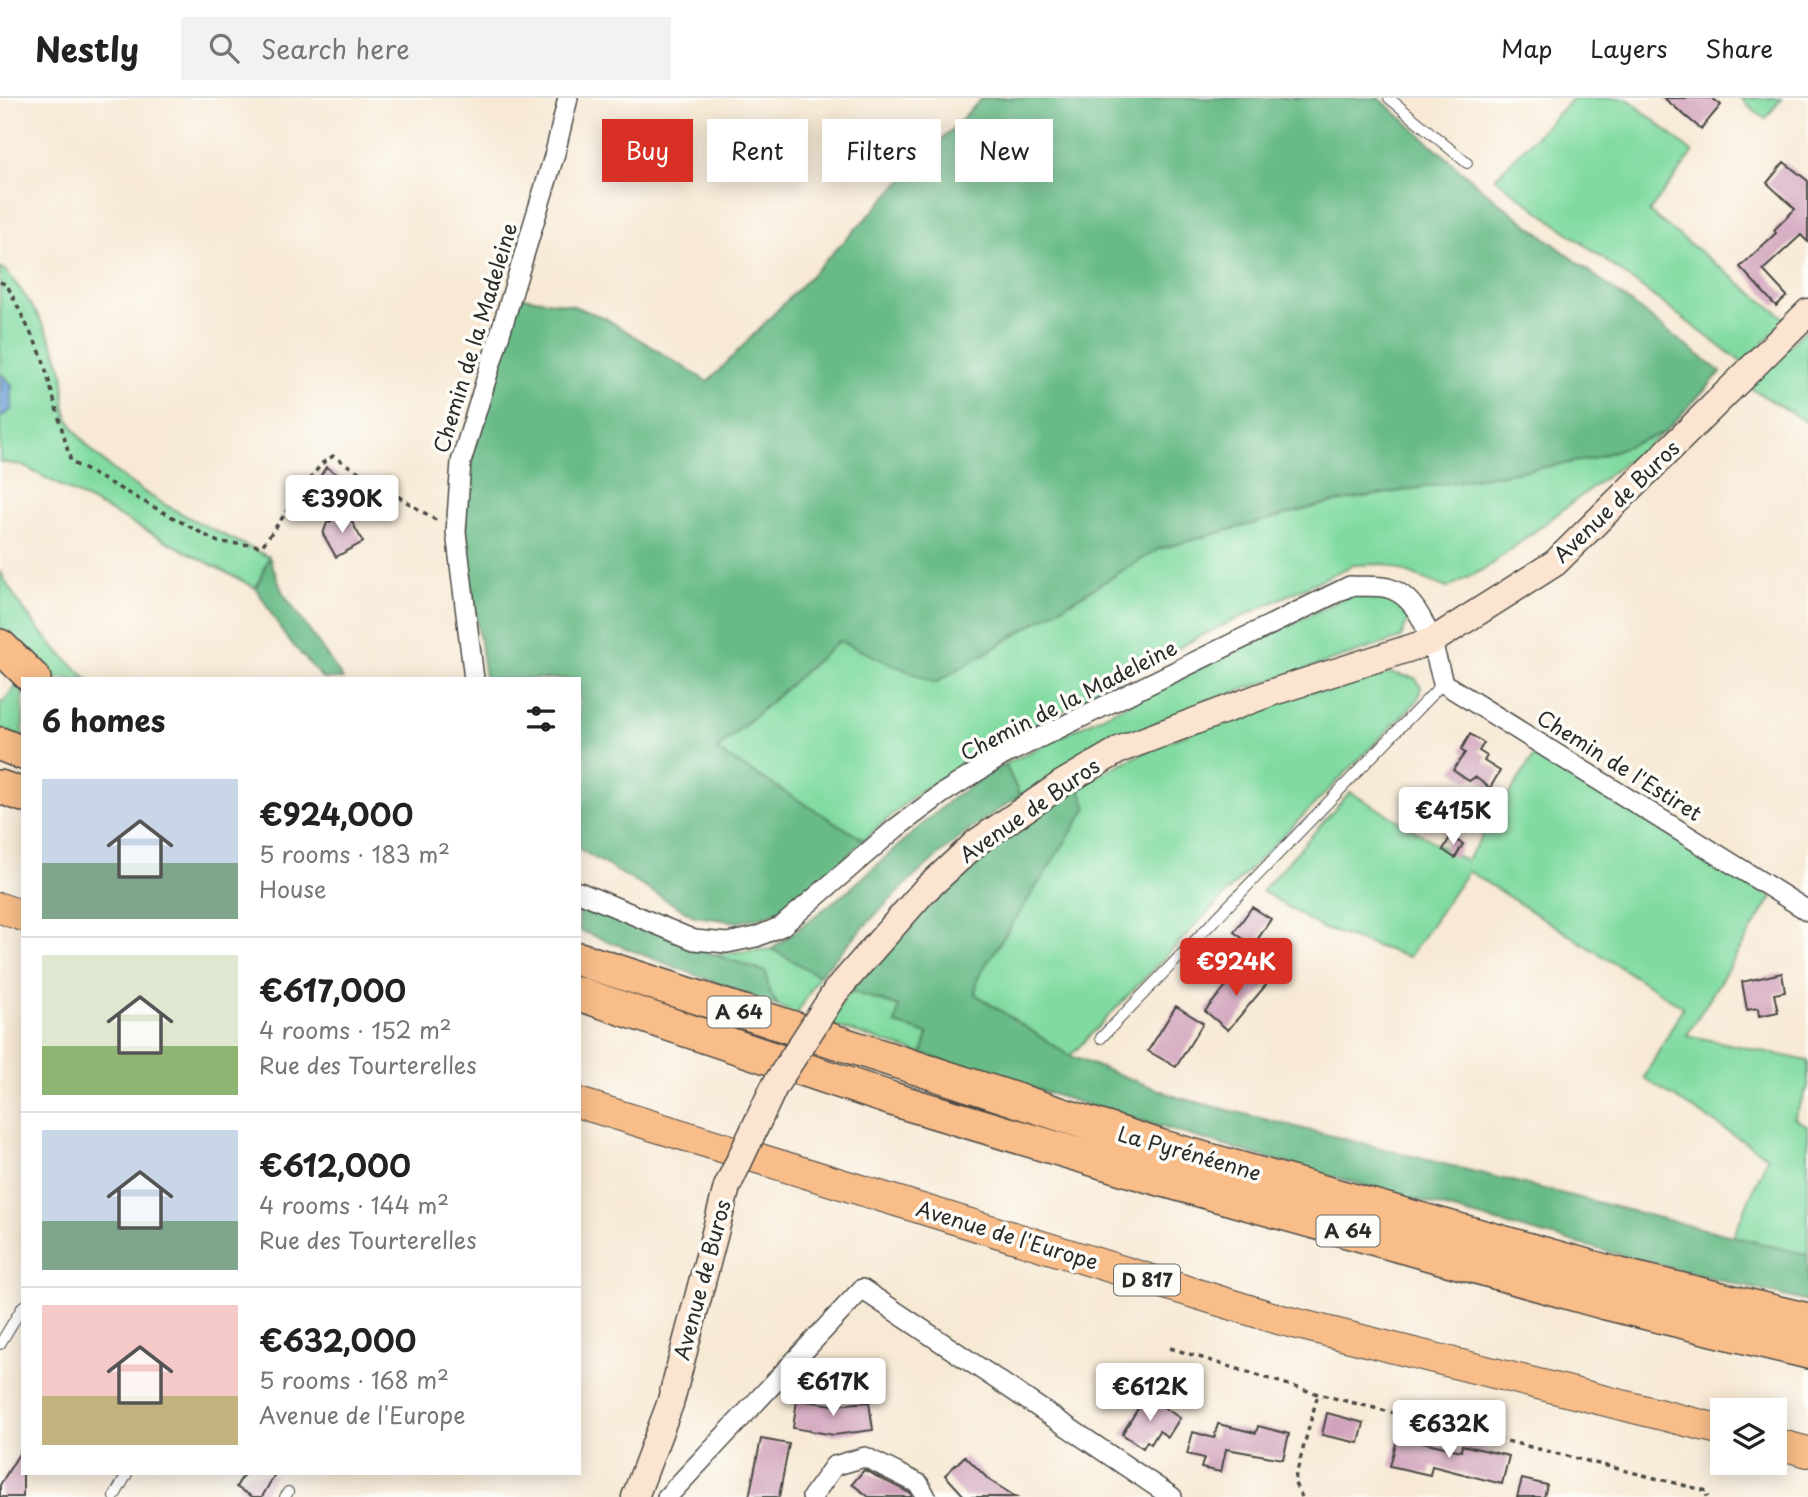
<!DOCTYPE html>
<meta charset="utf-8">
<style>
:root{--surface:#fff;--page:#f2f2f2;--text:#222;--muted:#767676;--line:#e0e0e0;--accent:#d93025}
body{margin:0;font-family:"Playpen Sans",sans-serif;background:var(--page);color:var(--text);height:100vh;display:flex;flex-direction:column;font-size:26px;white-space:nowrap}
*{box-sizing:border-box;margin:0}
p{font-size:23px;color:var(--muted)}
.icon{flex:none;width:38px;height:38px;fill:none;stroke:currentColor;stroke-width:2;stroke-linecap:round;stroke-linejoin:round}
.map{position:relative;flex:1;overflow:hidden}
.sheet{position:absolute;left:21px;top:579px;width:560px;height:798px;display:flex;flex-direction:column;background:var(--surface);border-radius:0px;box-shadow:0 4px 18px #0003}
.sheet>*{flex:none}
.top-card{position:absolute;left:602px;top:21px;width:665px;height:63px;display:flex;gap:14px}
.buttons{position:absolute;left:1710px;top:1300px;display:grid;gap:14px}
.buttons a{display:grid;place-items:center;width:77px;height:77px;border-radius:0px;background:var(--surface);box-shadow:0 4px 18px #0003;font-size:35px}
.price{position:absolute;translate:-50% -60px;padding:0 16px;border-radius:7px;background:#fff;color:#222;font-size:23px;line-height:46px;filter:drop-shadow(0 2px 4px #0008)}
.price::after{content:'';position:absolute;left:50%;top:42px;width:21px;height:16px;margin-left:-10px;background:inherit;clip-path:polygon(0 0,100% 0,50% 100%)}
.price.selected{background:var(--accent);color:#fff}
ul{padding:0;list-style:none}
li{display:flex;align-items:center;gap:21px;height:175px;padding:0 21px}
li+li{border-top:2px solid var(--line)}
li span{display:grid;place-items:center;flex:none;width:196px;height:140px;border-radius:0px;color:#555}
li>.icon{margin-inline-start:auto}
span .icon{width:84px;height:84px;fill:#fffc;stroke-width:1}
li b{font-size:30px}
h2{display:flex;justify-content:space-between;align-items:center;height:84px;padding:0 21px;font-size:30px}
.tag{padding:0 24px;border-radius:0px;background:var(--surface);box-shadow:0 4px 18px #0003;font-size:24px;line-height:63px}
.tag.selected{background:var(--accent);color:#fff}
header{display:flex;align-items:center;gap:42px;box-sizing:border-box;height:98px;padding:0 35px;background:var(--surface);border-bottom:2px solid var(--line)}
header strong{font-size:33px}
nav{display:flex;gap:38px;margin-inline-start:auto;font-size:24px}
.search{width:490px;height:63px;background:var(--page);display:flex;align-items:center;gap:18px;box-sizing:border-box;padding:0 24px;border-radius:0px;color:var(--muted);font-size:26px}
.map>svg:first-child{display:block}
.green{fill:#81dba1;stroke:#568366;stroke-width:2}
.forest{fill:#68bb87;stroke:#4a7359;stroke-width:2}
.water{fill:#689ed5;stroke:#4a6480;stroke-width:2}
.building{fill:#d1a3bc}
.lines{fill:none;stroke-linecap:round;stroke-linejoin:round}
.lane-casing{stroke:#4a4844;stroke-width:12}
.street-casing{stroke:#4a4844;stroke-width:22}
.secondary-casing{stroke:#4a4844;stroke-width:29}
.primary-casing{stroke:#4a4844;stroke-width:32}
.highway-casing{stroke:#4a4844;stroke-width:36}
.path{stroke:#4a4844;stroke-width:3.5;stroke-dasharray:5 5;stroke-linecap:butt}
.lane{stroke:#fff;stroke-width:10}
.street{stroke:#fff;stroke-width:19}
.secondary{stroke:#fce5d0;stroke-width:26}
.primary{stroke:#f8bd89;stroke-width:30}
.highway{stroke:#f8bd89;stroke-width:33}
.secondary-bridge-casing{stroke:#4a4844;stroke-width:29;stroke-linecap:butt}
.secondary-bridge{stroke:#fce5d0;stroke-width:26}
.labels{text-anchor:middle;stroke-width:7;stroke-linejoin:round;paint-order:stroke}
.shield{fill:#fdfcf7;stroke:#6a6a68;stroke-width:2}
.shield-label{font-size:19px;font-weight:bold;fill:#2b2b2b}
.street-label{font-size:21px;fill:#2b2b2b;stroke:#fdfcf7}
</style>
<header>
<strong>Nestly</strong>
<div class="search"><svg class="icon" aria-label="search" viewBox="0 0 24 24"><circle cx="10" cy="10" r="6"/><path d="M15 15l6 6"/></svg>Search here</div>
<nav><a>Map</a><a>Layers</a><a>Share</a></nav>
</header>
<div class="map">
<svg width="1808" height="1399" viewBox="0 0 1808 1399">
<rect width="100%" height="100%" fill="#fdfcf7"/>
<filter id="ink" filterUnits="userSpaceOnUse"><feTurbulence type="fractalNoise" baseFrequency=".0143" numOctaves="2"/><feDisplacementMap in="SourceGraphic" scale="14" xChannelSelector="R" yChannelSelector="G"/><feConvolveMatrix kernelMatrix="1 2 1 2 8 2 1 2 1" color-interpolation-filters="sRGB"/></filter>
<filter id="wash" filterUnits="userSpaceOnUse"><feTurbulence type="fractalNoise" baseFrequency=".00686" numOctaves="4" result="noise"/><feDisplacementMap in="SourceGraphic" scale="28" xChannelSelector="R" yChannelSelector="G"/><feGaussianBlur stdDeviation="1.57" result="paint"/><feColorMatrix in="noise" values="0 0 0 0 0 0 0 0 0 0 0 0 0 0 0 0 0 1.4 0 .05"/><feComposite in="paint" operator="in"/></filter>
<g filter="url(#wash)">
<rect width="100%" height="100%" fill="#f7e9d4"/>
<path class="green" d="M1573 0H1627L1693 55 1649 114 1786 221 1744 266 1495 80Z
M1740 0H1782L1765 21Z
M0 169 7 174C32 206 49 231 62 270 67 286 61 308 69 322 106 388 204 426 269 459L256 490 21 367 0 364Z
M1808 229V325L1749 289Z
M1665 334 1485 471 1447 490 1385 466 1353 467 1198 539 986 655 919 693 864 742 716 653 839 542 935 585 1159 451 1329 405 1592 361Z
M0 473C20 513 54 552 88 581H48L0 531Z
M1354 495C1377 495 1399 498 1408 522L1401 540 1193 608 1081 659 1020 698 1005 666Z
M1391 575 1415 580 1421 589 1418 602 1241 780 1070 958 975 896 978 879 1086 710 1079 688C1175 634 1283 595 1391 575Z
M19 585 23 588V640L0 630V607Z
M1535 656 1772 799 1687 937 1808 963V989L1794 1020 1808 1028V1157L1732 1140 1768 1059 1644 980 1683 909 1468 773 1409 859 1322 830 1262 793 1350 694 1466 763Z
M772 851 819 878 797 916 779 909 769 893 713 856Z
M850 893 900 909 928 935 922 956 828 926Z"/>
<path class="forest" d="M982 0H1379L1483 92 1721 274 1665 334 1592 361 1329 405 1159 451 935 585 839 543 716 652 864 742 797 805 766 818 739 824 694 818 579 751V581H485C476 507 456 426 470 352 480 300 501 249 516 198L571 207 605 220 708 284Z
M269 459 283 495 343 581H323L285 538 256 490Z
M1005 666 1020 698C940 747 880 809 819 878L772 851 850 791 952 700Z
M1079 688 1087 710 978 879 975 896 1070 958 1180 1000 1808 1157V1204C1510 1131 1214 1048 922 956L928 936 895 926 899 909 850 893 952 779 995 745Z
M579 801 713 856 766 874 769 893 779 909 579 832Z"/>
<path class="water" d="M0 275 12 287V311L0 320Z"/>
<g id="blocks">
<path class="building" d="M1664 0H1712L1721 7 1701 31Z
M1784 64 1808 83V144L1801 137 1763 172 1787 198 1776 208 1740 169 1776 135 1774 132 1795 111 1767 85Z
M326 369 340 378 316 418 301 410Z
M347 415 363 444 336 459 323 436 327 425Z
M1470 636 1484 645 1479 653 1487 658 1484 663 1500 673 1490 690 1475 679 1469 683 1453 672 1465 655 1461 652Z
M1450 739 1463 746 1455 760 1443 752Z
M1252 809 1271 821 1253 848 1234 834Z
M1244 867 1267 886 1228 932 1205 913Z
M1782 875 1785 894 1774 896 1778 914 1759 918 1758 910 1747 912 1742 884Z
M1176 908 1203 925 1176 969 1148 953Z
M1146 1298 1180 1320 1168 1339 1159 1333 1151 1346 1147 1343 1143 1350 1122 1336Z
M797 1302 834 1307 869 1304 873 1332 834 1337 793 1330Z
M1327 1315 1364 1325 1359 1345 1322 1337Z
M1218 1326 1256 1335 1258 1328 1289 1336 1283 1361 1226 1351 1221 1374 1201 1370 1204 1360 1187 1356 1193 1334 1214 1340Z
M1398 1338 1461 1353 1462 1347 1509 1358 1502 1386 1432 1368 1430 1377 1390 1368Z
M761 1341 789 1346 779 1399H749Z
M23 1349V1399H0V1387Z
M965 1358 989 1382 1016 1399H965L945 1377Z
M864 1372 910 1395 912 1399H869L852 1386Z
M244 1376H275L262 1399H253L236 1389Z
M1522 1381 1547 1387 1544 1399H1517Z"/>
</g>
</g>
<g filter="url(#ink)">
<use href="#blocks" fill-opacity="0" stroke="#4a4844" stroke-width="2"/>
<g class="lines">
<g class="lane-casing">
<path id="lane" d="M1389 0 1467 65
M1101 940 1443 585
M0 1246 23 1208
M114 1399 127 1376
M285 1399 288 1394"/>
</g>
<g class="street-casing">
<path id="street" d="M474 581 456 434 461 364 555 55 568 0
M579 794 694 842 727 845 756 839 782 828 896 730 943 695 1002 658 1350 488C1362 489 1376 487 1388 490 1424 500 1435 555 1443 585L1808 813
M667 1399 862 1191 1172 1399
M812 1399 834 1368 865 1359 919 1386 926 1399"/>
</g>
<g class="secondary-casing">
<path id="secondary" d="M836 893 923 794 977 744 1063 685 1121 651 1270 595 1432 543 1555 465 1808 214
M635 1399 670 1306 727 1089"/>
</g>
<g class="primary-casing">
<path id="primary" d="M0 810 23 818
M579 1005 1278 1221 1722 1332
M1774 1345 1808 1354"/>
</g>
<g class="highway-casing">
<path id="highway" d="M0 548 34 581
M0 646 23 655
M0 689 23 697
M579 861 1159 1048 1612 1175 1808 1222
M579 896 892 1001 1149 1078 1606 1205 1808 1254"/>
</g>
<path class="path" d="M0 184 7 187 42 258 71 364 218 444 262 448 321 366 333 358 439 424
M1170 1250 1318 1296 1707 1393V1399
M1302 1399 1294 1384 1318 1296"/>
<use href="#lane" class="lane"/>
<use href="#street" class="street"/>
<use href="#secondary" class="secondary"/>
<use href="#primary" class="primary"/>
<use href="#highway" class="highway"/>
<g class="secondary-bridge-casing">
<path id="secondary-bridge" d="M727 1089 774 989 836 893"/>
</g>
<use href="#secondary-bridge" class="secondary-bridge"/>
</g>
</g>
<g class="labels">
<g class="shield">
<rect x="707.5" y="898.5" width="63" height="31" rx="5"/>
<rect x="1316.5" y="1117.5" width="63" height="31" rx="5"/>
<rect x="1114" y="1166.5" width="66" height="31" rx="5"/>
</g>
<g class="shield-label">
<text x="739" y="921">A 64</text>
<text x="1348" y="1140">A 64</text>
<text x="1147" y="1189">D 817</text>
</g>
<g class="street-label">
<text transform="translate(476 240) rotate(-73)" y="7">Chemin de la Madeleine</text>
<text transform="translate(1617 404) rotate(-44)" y="7">Avenue de Buros</text>
<text transform="translate(1069 603) rotate(-27)" y="7">Chemin de la Madeleine</text>
<text transform="translate(1619 668) rotate(32)" y="7">Chemin de l'Estiret</text>
<text transform="translate(1030 713) rotate(-35)" y="7">Avenue de Buros</text>
<text transform="translate(1189 1056) rotate(16)" y="7">La Pyrénéenne</text>
<text transform="translate(1007 1138) rotate(17)" y="7">Avenue de l'Europe</text>
<text transform="translate(703 1182) rotate(-75)" y="7">Avenue de Buros</text>
</g>
</g>
</svg>
<div class="buttons">
<a><svg class="icon" aria-label="layers" viewBox="0 0 24 24"><path d="M12 4l9 5-9 5-9-5zM3 14l9 5 9-5"/></svg></a>
</div>
<b class="price" style="left:342px;top:437px">€390K</b>
<b class="price" style="left:1453px;top:749px">€415K</b>
<b class="price selected" style="left:1236px;top:900px">€924K</b>
<b class="price" style="left:833px;top:1320px">€617K</b>
<b class="price" style="left:1150px;top:1325px">€612K</b>
<b class="price" style="left:1449px;top:1362px">€632K</b>
<div class="top-card">
<a class="tag selected">Buy</a>
<a class="tag">Rent</a>
<a class="tag">Filters</a>
<a class="tag">New</a>
</div>
<section class="sheet">
<h2>6 homes<svg class="icon" aria-label="filters" viewBox="0 0 24 24"><path d="M4 7h16M4 17h16"/><circle cx="9" cy="7" r="2"/><circle cx="15" cy="17" r="2"/></svg></h2>
<ul>
<li><span style="background:linear-gradient(#c9d6e8 60%,#7fa58c 0)"><svg class="icon" aria-label="home" viewBox="0 0 24 24"><path d="M3 11l9-7 9 7M6 9v11h12V9"/></svg></span><div><b>€924,000</b><p>5 rooms · 183 m²</p><p>House</p></div></li>
<li><span style="background:linear-gradient(#dfe7d0 65%,#8fb573 0)"><svg class="icon" aria-label="home" viewBox="0 0 24 24"><path d="M3 11l9-7 9 7M6 9v11h12V9"/></svg></span><div><b>€617,000</b><p>4 rooms · 152 m²</p><p>Rue des Tourterelles</p></div></li>
<li><span style="background:linear-gradient(#c9d6e8 65%,#7fa58c 0)"><svg class="icon" aria-label="home" viewBox="0 0 24 24"><path d="M3 11l9-7 9 7M6 9v11h12V9"/></svg></span><div><b>€612,000</b><p>4 rooms · 144 m²</p><p>Rue des Tourterelles</p></div></li>
<li><span style="background:linear-gradient(#f6c9c9 65%,#c2b280 0)"><svg class="icon" aria-label="home" viewBox="0 0 24 24"><path d="M3 11l9-7 9 7M6 9v11h12V9"/></svg></span><div><b>€632,000</b><p>5 rooms · 168 m²</p><p>Avenue de l'Europe</p></div></li>
</ul>
</section>
</div>
